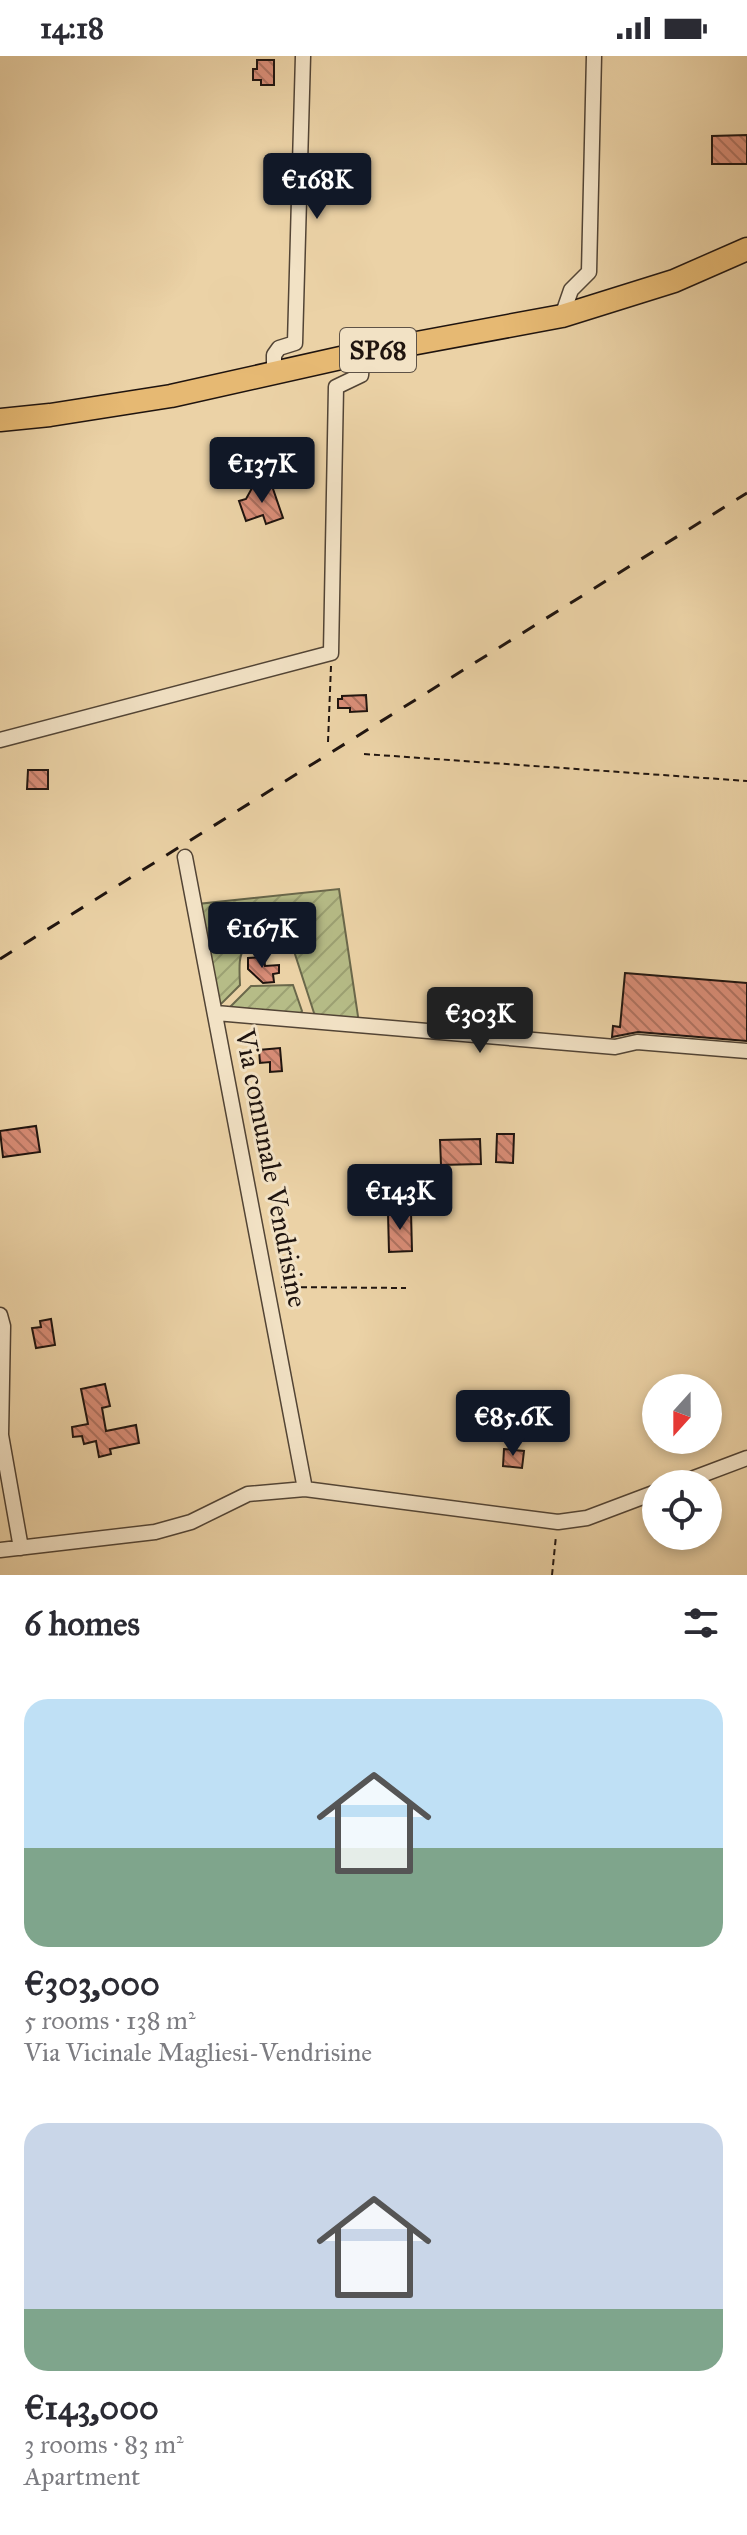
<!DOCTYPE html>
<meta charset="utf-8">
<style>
:root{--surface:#fff;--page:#f2f2f3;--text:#2b2b33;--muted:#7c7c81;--accent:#111827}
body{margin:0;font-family:"IM FELL Great Primer",serif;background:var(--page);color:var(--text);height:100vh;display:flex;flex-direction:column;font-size:30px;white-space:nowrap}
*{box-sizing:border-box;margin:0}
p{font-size:26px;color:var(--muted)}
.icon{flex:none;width:44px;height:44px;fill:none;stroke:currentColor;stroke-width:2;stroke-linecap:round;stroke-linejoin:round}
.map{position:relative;height:1519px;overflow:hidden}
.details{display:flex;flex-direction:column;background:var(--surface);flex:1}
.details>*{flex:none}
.needle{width:52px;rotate:201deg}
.buttons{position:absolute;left:642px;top:1318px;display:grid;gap:16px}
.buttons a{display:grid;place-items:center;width:80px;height:80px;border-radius:50%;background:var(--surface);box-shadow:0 4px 12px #0003;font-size:40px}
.price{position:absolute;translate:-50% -68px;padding:0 18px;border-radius:8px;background:var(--accent);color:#fff;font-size:26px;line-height:52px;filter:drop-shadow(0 2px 4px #0008)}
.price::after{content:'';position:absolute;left:50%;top:48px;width:24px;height:18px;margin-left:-12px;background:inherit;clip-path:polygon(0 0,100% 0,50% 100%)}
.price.current{background:#222;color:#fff}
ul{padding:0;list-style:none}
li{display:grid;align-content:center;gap:16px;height:424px;padding:0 24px}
li span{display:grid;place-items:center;height:248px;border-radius:24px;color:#555}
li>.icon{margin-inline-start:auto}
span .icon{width:144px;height:144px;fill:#fffc;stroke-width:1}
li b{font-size:34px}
h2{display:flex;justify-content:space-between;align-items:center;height:96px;padding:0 24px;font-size:34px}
.status{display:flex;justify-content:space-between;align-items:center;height:56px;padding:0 40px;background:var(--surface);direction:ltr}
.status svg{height:22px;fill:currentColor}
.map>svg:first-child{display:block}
.garden{fill:url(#garden-furrows);stroke:#6a684b;stroke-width:2}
.building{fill:url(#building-back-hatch);stroke:#1f140f;stroke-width:2}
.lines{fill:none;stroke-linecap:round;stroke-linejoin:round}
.street-casing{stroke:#524435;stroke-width:17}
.primary-casing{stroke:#1f140f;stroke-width:25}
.path{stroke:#1f140f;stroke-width:2;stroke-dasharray:6 4;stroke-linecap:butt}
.street{stroke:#f2e2c5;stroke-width:14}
.primary{stroke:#e6b973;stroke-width:22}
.rail{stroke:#1f140f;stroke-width:3;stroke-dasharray:14 14;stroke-linecap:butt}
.labels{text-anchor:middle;stroke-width:6;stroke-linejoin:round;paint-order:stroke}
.shield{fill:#f2e2c5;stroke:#5e5246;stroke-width:2}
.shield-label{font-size:26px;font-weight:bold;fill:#1f140f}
.street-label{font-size:28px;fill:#1f140f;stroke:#f2e2c5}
</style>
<div class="status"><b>14:18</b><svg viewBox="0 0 49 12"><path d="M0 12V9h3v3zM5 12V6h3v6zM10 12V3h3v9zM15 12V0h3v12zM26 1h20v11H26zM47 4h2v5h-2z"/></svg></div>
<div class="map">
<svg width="747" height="1519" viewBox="0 0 747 1519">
<defs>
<pattern id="garden-furrows" width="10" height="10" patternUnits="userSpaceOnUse" patternTransform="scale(2)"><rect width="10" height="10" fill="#b6bc87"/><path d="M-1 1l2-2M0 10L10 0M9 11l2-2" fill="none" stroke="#9ca173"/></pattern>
<pattern id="building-back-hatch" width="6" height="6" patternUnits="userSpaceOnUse" patternTransform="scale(2)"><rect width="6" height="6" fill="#d98d77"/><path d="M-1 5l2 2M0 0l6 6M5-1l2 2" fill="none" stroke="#af7260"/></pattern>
</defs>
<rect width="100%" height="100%" fill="#ebd2a6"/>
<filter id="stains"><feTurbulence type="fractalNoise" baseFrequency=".0025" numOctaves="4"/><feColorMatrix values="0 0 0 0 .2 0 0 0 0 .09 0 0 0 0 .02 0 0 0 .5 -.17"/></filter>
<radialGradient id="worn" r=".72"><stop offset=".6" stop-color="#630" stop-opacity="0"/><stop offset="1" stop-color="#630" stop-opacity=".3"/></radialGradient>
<path class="garden" d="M339 833 359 967 321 962 314 957 293 892 298 878 287 871 279 888C240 887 238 890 240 929L222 947 218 949 198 848Z
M293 929 302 955 298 960 228 953 251 930Z"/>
<path class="building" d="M257 4H274V29H261V24H253V13H257Z
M747 79V108H712V80Z
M259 430 264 432 272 430 283 462 266 468 263 459 246 465 239 445 246 443 252 432Z
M366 639 367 655 350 656V652H338V643H342V640Z
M28 714H48V733H27Z
M264 901 265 910 279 909V917L273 918 274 926 263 927 248 913V902Z
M625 917 747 927V985L638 976 612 981 613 970 620 971Z
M280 992 282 1015 270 1016V1006L260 1007 259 994Z
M36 1070 40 1096 3 1101 0 1075Z
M497 1078H514L513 1107 496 1106Z
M480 1083 481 1108 441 1109 440 1084Z
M411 1156 412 1195 389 1196 388 1157Z
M51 1263 55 1289 36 1292 32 1272 41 1271 40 1265Z
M105 1328 110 1350 102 1352 106 1375 136 1369 139 1387 110 1393 111 1398 99 1401 96 1385 84 1388 82 1380 73 1381 72 1371 88 1368 81 1333Z
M504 1393 524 1395 522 1412 503 1410Z"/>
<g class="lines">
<g class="street-casing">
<path id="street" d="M562 260 571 234 589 216 594 0
M274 317V299L279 292 295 287 303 0
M0 684 331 597 336 331 361 319 363 297
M185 801 305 1433
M216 957 615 991 637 986 747 995
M0 1259 3 1270 1 1379 21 1492
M678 1428 747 1402
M0 1494 155 1476 191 1466 248 1438 305 1433 558 1466 587 1462 656 1436"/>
</g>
<g class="primary-casing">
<path id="primary" d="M0 364 50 359 171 340 363 297 562 260 674 225 747 193"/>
</g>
<path class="path" d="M328 686 331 610
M364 698 747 725
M281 1231 406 1232
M552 1519 556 1480"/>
<use href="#street" class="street"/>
<use href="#primary" class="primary"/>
<path class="rail" d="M0 903 747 437"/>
</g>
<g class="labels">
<rect class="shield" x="340" y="272" width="76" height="44" rx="6"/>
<g class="shield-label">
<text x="378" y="303">SP68</text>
</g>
<g class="street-label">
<text transform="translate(272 1112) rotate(79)" y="10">Via comunale Vendrisine</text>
</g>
</g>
<rect width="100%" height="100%" filter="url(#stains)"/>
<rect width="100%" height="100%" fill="url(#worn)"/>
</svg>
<div class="buttons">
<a><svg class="needle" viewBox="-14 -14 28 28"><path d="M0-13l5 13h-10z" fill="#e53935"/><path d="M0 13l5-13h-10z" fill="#7c7c81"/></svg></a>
<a><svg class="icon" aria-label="locate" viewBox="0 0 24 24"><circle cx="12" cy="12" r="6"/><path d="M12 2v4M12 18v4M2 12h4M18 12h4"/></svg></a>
</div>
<b class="price" style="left:317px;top:165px">€168K</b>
<b class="price" style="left:262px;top:449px">€137K</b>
<b class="price" style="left:262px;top:914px">€167K</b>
<b class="price current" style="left:480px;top:999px">€303K</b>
<b class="price" style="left:400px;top:1176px">€143K</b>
<b class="price" style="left:513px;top:1402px">€85.6K</b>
</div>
<section class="details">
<h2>6 homes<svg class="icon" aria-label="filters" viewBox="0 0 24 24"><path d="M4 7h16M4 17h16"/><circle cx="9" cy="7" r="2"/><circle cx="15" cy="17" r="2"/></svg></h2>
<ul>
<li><span style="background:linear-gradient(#bfe0f5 60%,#7fa58c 0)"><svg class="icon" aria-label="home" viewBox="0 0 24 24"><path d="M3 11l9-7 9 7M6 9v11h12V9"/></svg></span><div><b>€303,000</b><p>5 rooms · 138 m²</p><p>Via Vicinale Magliesi-Vendrisine</p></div></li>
<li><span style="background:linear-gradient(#c9d6e8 75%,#7fa58c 0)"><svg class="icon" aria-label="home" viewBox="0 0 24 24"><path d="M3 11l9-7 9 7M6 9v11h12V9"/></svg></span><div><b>€143,000</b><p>3 rooms · 83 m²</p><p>Apartment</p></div></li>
</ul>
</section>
